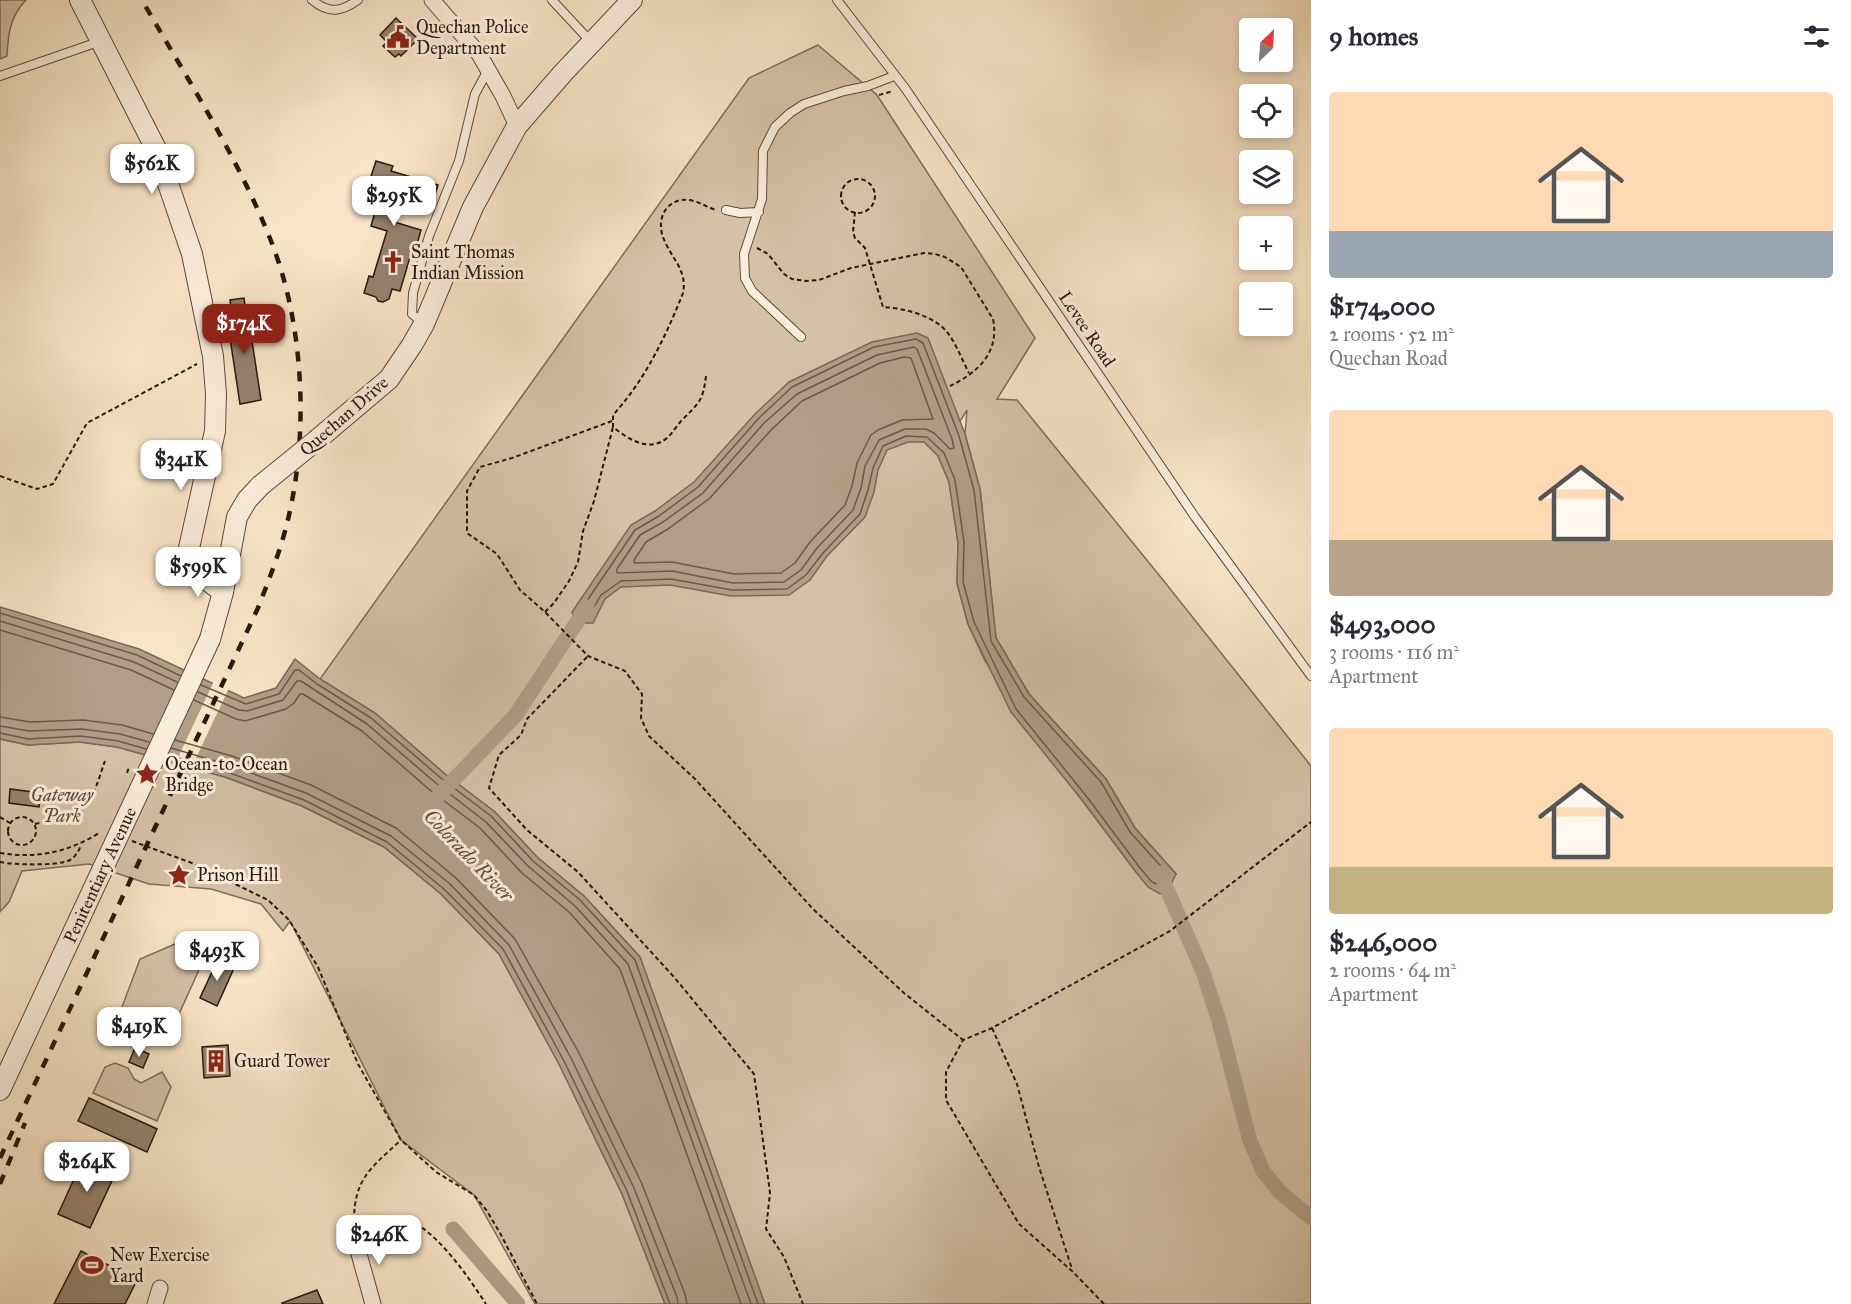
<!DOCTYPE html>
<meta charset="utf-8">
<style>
:root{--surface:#fff;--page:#f7f7f7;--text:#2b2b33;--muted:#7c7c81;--accent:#8f2418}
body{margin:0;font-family:"IM FELL Great Primer",serif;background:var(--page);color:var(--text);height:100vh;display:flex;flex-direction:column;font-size:22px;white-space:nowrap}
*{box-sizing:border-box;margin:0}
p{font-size:20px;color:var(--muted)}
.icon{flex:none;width:33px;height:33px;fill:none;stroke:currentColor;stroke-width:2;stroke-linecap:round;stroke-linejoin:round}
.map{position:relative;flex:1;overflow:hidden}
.details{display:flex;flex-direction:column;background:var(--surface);width:540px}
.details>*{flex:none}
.needle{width:39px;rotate:25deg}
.fabs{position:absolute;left:1239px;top:18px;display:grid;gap:12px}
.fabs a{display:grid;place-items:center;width:54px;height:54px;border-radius:6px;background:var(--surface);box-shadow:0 3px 9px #0003;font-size:30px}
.price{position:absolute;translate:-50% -51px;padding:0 14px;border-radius:12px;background:#fff;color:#222;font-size:20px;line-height:39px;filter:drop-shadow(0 2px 3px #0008)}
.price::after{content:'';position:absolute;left:50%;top:36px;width:18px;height:14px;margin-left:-9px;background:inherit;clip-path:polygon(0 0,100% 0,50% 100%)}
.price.on{background:var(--accent);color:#fff}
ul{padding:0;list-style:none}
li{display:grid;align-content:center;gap:12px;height:318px;padding:0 18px}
li span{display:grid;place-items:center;height:186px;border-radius:6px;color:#555}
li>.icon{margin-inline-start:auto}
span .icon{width:108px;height:108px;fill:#fffc;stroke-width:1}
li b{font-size:26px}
h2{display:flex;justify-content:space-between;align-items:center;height:72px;padding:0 18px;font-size:26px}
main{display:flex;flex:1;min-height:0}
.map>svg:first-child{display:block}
.green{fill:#d5c1a6;stroke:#806c59;stroke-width:1.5;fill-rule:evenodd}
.water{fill:#b29e87;stroke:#7c6856;stroke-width:1.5}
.pier{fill:#f8e4c6}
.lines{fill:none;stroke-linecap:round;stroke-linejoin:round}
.shore{stroke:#6e5a4a;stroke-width:1.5}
.canal{stroke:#b29e87;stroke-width:15}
.building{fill:#95826d;stroke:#2a170c;stroke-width:1.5}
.service-casing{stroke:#5e4a3a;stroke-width:10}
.minor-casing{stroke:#5e4a3a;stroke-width:17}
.tertiary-casing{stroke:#5e4a3a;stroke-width:22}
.path{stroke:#2a170c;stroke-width:2;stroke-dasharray:4.5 3;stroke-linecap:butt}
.service{stroke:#faedda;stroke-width:8}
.minor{stroke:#faedda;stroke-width:15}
.tertiary{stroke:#faedda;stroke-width:20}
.rail{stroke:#2a170c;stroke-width:4.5;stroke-dasharray:10 10;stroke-linecap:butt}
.tertiary-bridge-casing{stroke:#5e4a3a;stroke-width:22;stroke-linecap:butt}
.tertiary-bridge{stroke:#faedda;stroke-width:20}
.labels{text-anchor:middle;stroke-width:6;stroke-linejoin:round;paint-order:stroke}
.poi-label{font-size:18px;fill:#2a170c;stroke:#faedda;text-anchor:start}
.street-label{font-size:18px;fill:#2a170c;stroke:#faedda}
.park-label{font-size:18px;font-style:italic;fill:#5d4a3a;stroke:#faedda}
.water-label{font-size:20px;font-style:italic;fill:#604d3d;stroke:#faedda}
</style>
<main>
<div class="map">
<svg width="1311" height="1304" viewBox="0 0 1311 1304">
<rect width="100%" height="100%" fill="#f8e4c6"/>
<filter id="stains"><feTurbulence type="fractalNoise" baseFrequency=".00333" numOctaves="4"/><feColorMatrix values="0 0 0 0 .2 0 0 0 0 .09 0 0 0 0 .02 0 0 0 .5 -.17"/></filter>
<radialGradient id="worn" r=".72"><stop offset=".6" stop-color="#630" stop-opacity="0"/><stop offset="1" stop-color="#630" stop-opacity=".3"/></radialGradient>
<path class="green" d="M0 0H26C10 16 8 35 7 56L0 59Z
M818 45 877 95 1035 338 997 399 1017 400 1163 580 1311 766V1304H763L640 957 584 896 537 857 495 812 445 774 375 713 320 679 749 78ZM967 410 965 434 980 489 996 638 1029 694 1106 779 1135 828 1176 874 1136 872 1082 800 985 661 968 624 957 583 958 543 949 482 938 456Z
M0 739 28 745 80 742 117 747 225 777 302 806 384 847 441 894 499 954 559 1064 622 1194 665 1304H535L474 1195 401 1140 290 921 283 931 261 904 211 889 149 884 89 864 22 871 9 902 0 912Z
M175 944H194L202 963 175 1023 156 1032 119 1015 140 959Z
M115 1063 128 1068 134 1079 141 1083 162 1072 171 1087 157 1121 93 1093 105 1067Z"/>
<path class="water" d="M917 333 928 338 965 434 980 489 996 638 1029 694 1106 779 1135 828 1176 874 1169 889 1160 894 1148 887 1136 872 1082 800 1011 712 968 624 957 583 958 543 949 482 938 456 924 442H908L887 450 878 470 874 492 865 517 827 556 810 580 789 595 731 596 670 585 621 587 605 599 593 623H576L572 612 631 525 655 511 694 482 755 414 789 382 872 342Z
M0 607 139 649 244 698 276 688 295 659 320 679 375 713 445 774 495 812 537 857 584 896 640 957 765 1304H665L622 1194 559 1064 499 954 441 894 384 847 302 806 225 777 117 747 80 742 28 745 0 739Z"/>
<path class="pier" d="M214 681 229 688 190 771 174 766Z"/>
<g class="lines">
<path class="shore" d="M916 339 923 343 959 436 974 490 991 641 1024 697 1101 782 1130 832 1168 874 1165 884 1162 886 1152 882 1140 868 1087 797 1016 709 974 622 963 582 964 542 955 480 944 453 927 437 906 436 883 446 873 468 868 490 860 514 823 553 806 575 787 589 732 590 671 579 621 581 601 595 589 616 580 615V611L635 530 659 516 698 487 759 418 792 387 874 347Z
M914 347 917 349 952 439 954 448 950 449 934 433 926 429H905L879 440 865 466 861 488 853 510 817 548 801 570 784 582 733 583 672 571 617 573V569L640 535 663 522 703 493 764 423 797 394 877 355Z
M904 357 911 358 933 419 902 420 878 430 871 435 857 463 852 486 845 505 810 542 795 563 781 573 734 574 672 562 634 563V560L646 542 668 529 710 498 771 430 802 401 880 363Z
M0 613 137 655 181 676
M0 621 134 662 177 682
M0 630 131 670 174 690
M201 685 246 704 279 694 295 670H299L317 684 371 718 442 779 491 816 533 861 580 900 635 960 758 1304
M198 692 239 710 247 711 283 700 297 681H301L367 724 437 784 486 822 528 866 575 906 628 964 751 1304
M194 700 236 719 245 721 286 709 294 703 300 694H303L362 731 431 791 480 828 522 873 569 912 620 969 741 1304
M0 717 30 722 83 720 122 725 153 734
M0 726 29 731 82 729 120 734 149 742
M0 733 28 739 81 736 118 741 146 749
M175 740 232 756 311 785 396 828 456 878 515 939 579 1053 642 1184 685 1294 687 1304
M171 748 229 765 306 793 391 836 450 884 509 945 571 1058 634 1188 677 1297 678 1304
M168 755 227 772 304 800 387 842 445 890 503 949 564 1061 627 1191 670 1304"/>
<path class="canal" d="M439 795 515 716 587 607
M1160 873 1203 972 1219 1021 1250 1141 1263 1171 1280 1192 1311 1218
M453 1229 518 1304"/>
</g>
<path class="building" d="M396 18 418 39 401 56 399 54 395 57 383 46 387 42 380 35Z
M376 161 393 166 391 171 438 185 431 207 398 197 391 221 421 230 416 248 413 247 400 291 392 289 389 299 383 302 378 301 376 297 364 293 369 276 373 277 387 231 371 226 379 199 365 195Z
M244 298 248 328H250L261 400 240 404 229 331 234 330 230 300Z
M10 789 41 793 39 807 9 803Z
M218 959 235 966 217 1006 200 998Z
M228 1045 230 1076 204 1078 202 1047Z
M135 1048 149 1054 143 1068 129 1062Z
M89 1098 157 1129 147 1152 78 1121Z
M84 1157 116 1172 90 1228 58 1214Z
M81 1251 137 1280 125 1304H54Z
M317 1290 323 1304H282V1303Z"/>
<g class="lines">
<g class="service-casing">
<path id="service" d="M312 0C329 14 341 12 358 0
M552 0 592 43
M837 0 905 88 1195 517 1311 676
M0 76 101 41
M726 210 740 213 759 212
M424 324 412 314 413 293 429 236 459 161 475 94 488 70
M801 337 752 291 745 278 744 254 762 199 763 151 775 127 790 113 804 104 844 91 868 86 894 76"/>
</g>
<g class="minor-casing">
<path id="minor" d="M432 0 479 54 503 96 517 126
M354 1236 373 1304
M155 1304 160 1288"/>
</g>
<g class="tertiary-casing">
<path id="tertiary" d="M80 0 157 151 192 254 213 356 216 394 215 431 189 548C191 570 206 580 223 592
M318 439 389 379 412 345 424 324 473 207 517 126 563 73 632 0
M210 639 223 592 237 517 247 500 260 486
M0 1090 84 909"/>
</g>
<path class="path" d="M879 95 893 91
M841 196a17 17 0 1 1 34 0a17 17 0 1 1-34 0Z
M855 212 853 232 855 238 865 248 883 307C903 308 933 315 947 332 956 343 962 360 969 373
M757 248 768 254 784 274 792 279 807 281 819 280 851 268 924 253 935 254 945 257 961 267 993 319C1000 353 977 373 950 386
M706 376C703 401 699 403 682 420 677 425 673 433 667 438 649 453 628 439 613 427V415C645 380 666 336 683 293 688 270 670 257 663 237 656 218 667 197 690 200 699 202 707 207 716 210
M612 421 512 458 480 467 467 491V533L497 554 520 590 545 612 588 656 625 671 642 694 641 718 649 736 695 779 813 909 904 993 963 1040
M0 476 37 489 53 484 87 423 197 364
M545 612 554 603 569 581 578 562 583 531 594 501 613 427
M587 657 527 719 521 735 499 755 489 788 527 830 578 872 674 977 754 1074 770 1193 766 1229 784 1257 803 1304
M127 773 129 767
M8 831a14 14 0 1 1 28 0a14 14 0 1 1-28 0Z
M0 817 10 823
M35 824C56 819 80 813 93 793 98 784 101 771 105 761
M132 841 192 863 268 900 289 920 318 967 358 1064 401 1140 436 1172 474 1195 487 1211 500 1233 537 1304
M0 853C35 859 69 852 99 833
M0 862C13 865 59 866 70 860 76 856 79 851 81 845
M992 1028 1017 1084 1039 1167 1072 1269
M354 1221C354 1178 372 1167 401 1140
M376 1257 416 1223C445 1243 467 1275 486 1304
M1104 1304 1072 1271 1019 1224 946 1100V1072L963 1040 992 1028 1170 931 1311 822"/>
<use href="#service" class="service"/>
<use href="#minor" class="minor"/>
<use href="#tertiary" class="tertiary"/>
<path class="rail" d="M0 1158 258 608C268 582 278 557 285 531 310 440 305 323 269 236 236 154 186 77 142 0
M0 1184 25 1123"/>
<g class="tertiary-bridge-casing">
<path id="tertiary-bridge" d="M260 486 318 439
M84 909 210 639"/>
</g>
<use href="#tertiary-bridge" class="tertiary-bridge"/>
</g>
<defs>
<g id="civic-bare" transform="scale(1.8)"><path d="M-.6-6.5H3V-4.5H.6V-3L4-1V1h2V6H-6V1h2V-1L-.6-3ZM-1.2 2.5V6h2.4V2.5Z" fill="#8f2418" stroke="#faedda" stroke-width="2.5" paint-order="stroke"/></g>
<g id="church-bare" transform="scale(1.8)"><path d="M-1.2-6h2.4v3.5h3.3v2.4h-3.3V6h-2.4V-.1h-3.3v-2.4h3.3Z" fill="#8f2418" stroke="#faedda" stroke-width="2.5" paint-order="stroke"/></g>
<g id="sight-bare" transform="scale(1.8)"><path d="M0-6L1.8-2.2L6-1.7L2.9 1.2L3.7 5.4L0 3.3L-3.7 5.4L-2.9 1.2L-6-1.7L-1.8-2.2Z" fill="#8f2418" stroke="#faedda" stroke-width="2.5" paint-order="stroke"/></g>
<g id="building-bare" transform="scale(1.8)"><path d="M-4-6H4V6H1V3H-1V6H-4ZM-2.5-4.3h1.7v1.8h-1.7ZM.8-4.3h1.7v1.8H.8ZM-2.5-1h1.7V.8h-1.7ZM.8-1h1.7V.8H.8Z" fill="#8f2418" stroke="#faedda" stroke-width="2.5" paint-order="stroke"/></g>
<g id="stadium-bare" transform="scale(1.8)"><path d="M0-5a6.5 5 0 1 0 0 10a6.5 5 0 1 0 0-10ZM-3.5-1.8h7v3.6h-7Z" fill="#8f2418" stroke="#faedda" stroke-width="2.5" paint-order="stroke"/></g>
</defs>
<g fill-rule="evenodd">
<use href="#civic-bare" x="398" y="37"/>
<use href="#church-bare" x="393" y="262"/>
<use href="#sight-bare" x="147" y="774"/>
<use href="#sight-bare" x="179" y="875"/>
<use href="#building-bare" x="216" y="1061"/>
<use href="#stadium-bare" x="92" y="1265"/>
</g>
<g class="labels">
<g class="poi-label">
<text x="416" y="33">Quechan Police<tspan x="416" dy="21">Department</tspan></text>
<text x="411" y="258">Saint Thomas<tspan x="411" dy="21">Indian Mission</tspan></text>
<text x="165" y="770">Ocean-to-Ocean<tspan x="165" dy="21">Bridge</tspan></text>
<text x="197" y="881">Prison Hill</text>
<text x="234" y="1067">Guard Tower</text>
<text x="110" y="1261">New Exercise<tspan x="110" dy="21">Yard</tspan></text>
</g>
<g class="street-label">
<text transform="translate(1087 329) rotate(56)" y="6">Levee Road</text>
<text transform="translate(344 416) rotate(-41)" y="6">Quechan Drive</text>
<text transform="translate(100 875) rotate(-65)" y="6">Penitentiary Avenue</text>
</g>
<g class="park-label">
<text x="62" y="801">Gateway<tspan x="62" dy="21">Park</tspan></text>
</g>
<g class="water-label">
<text transform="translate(469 855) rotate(46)" y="7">Colorado River</text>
</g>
</g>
<rect width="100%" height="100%" filter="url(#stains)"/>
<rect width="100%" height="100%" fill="url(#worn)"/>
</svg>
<div class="fabs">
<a><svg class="needle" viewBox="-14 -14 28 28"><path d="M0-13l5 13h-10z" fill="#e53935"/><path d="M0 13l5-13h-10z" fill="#7c7c81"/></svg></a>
<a><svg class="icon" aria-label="locate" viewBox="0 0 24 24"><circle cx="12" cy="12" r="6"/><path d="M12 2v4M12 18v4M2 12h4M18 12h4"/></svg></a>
<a><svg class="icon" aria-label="layers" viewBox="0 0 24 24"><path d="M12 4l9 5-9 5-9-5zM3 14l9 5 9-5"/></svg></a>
<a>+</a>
<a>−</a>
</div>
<b class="price" style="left:152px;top:195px">$562K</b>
<b class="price" style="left:394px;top:227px">$295K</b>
<b class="price on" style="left:244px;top:355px">$174K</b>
<b class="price" style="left:181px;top:491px">$341K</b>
<b class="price" style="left:198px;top:598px">$599K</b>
<b class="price" style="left:217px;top:982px">$493K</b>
<b class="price" style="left:139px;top:1058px">$419K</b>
<b class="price" style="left:87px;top:1193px">$264K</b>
<b class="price" style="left:379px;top:1266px">$246K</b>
</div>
<section class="details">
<h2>9 homes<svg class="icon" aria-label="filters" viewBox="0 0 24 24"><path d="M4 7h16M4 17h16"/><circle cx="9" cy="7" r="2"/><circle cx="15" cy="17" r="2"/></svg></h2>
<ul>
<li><span style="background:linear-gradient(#ffd9b3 75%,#9aa5b1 0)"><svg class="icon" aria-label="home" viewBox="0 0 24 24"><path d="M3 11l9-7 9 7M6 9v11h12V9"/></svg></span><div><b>$174,000</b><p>2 rooms · 52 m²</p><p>Quechan Road</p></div></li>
<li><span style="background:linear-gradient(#ffd9b3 70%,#b9a48a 0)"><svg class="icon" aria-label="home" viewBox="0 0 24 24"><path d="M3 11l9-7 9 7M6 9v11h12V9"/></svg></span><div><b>$493,000</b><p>3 rooms · 116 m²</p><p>Apartment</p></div></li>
<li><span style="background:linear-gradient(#ffd9b3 75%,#c2b280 0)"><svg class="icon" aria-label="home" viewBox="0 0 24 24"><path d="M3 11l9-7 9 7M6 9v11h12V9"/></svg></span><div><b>$246,000</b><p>2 rooms · 64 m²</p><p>Apartment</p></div></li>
</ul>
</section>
</main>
